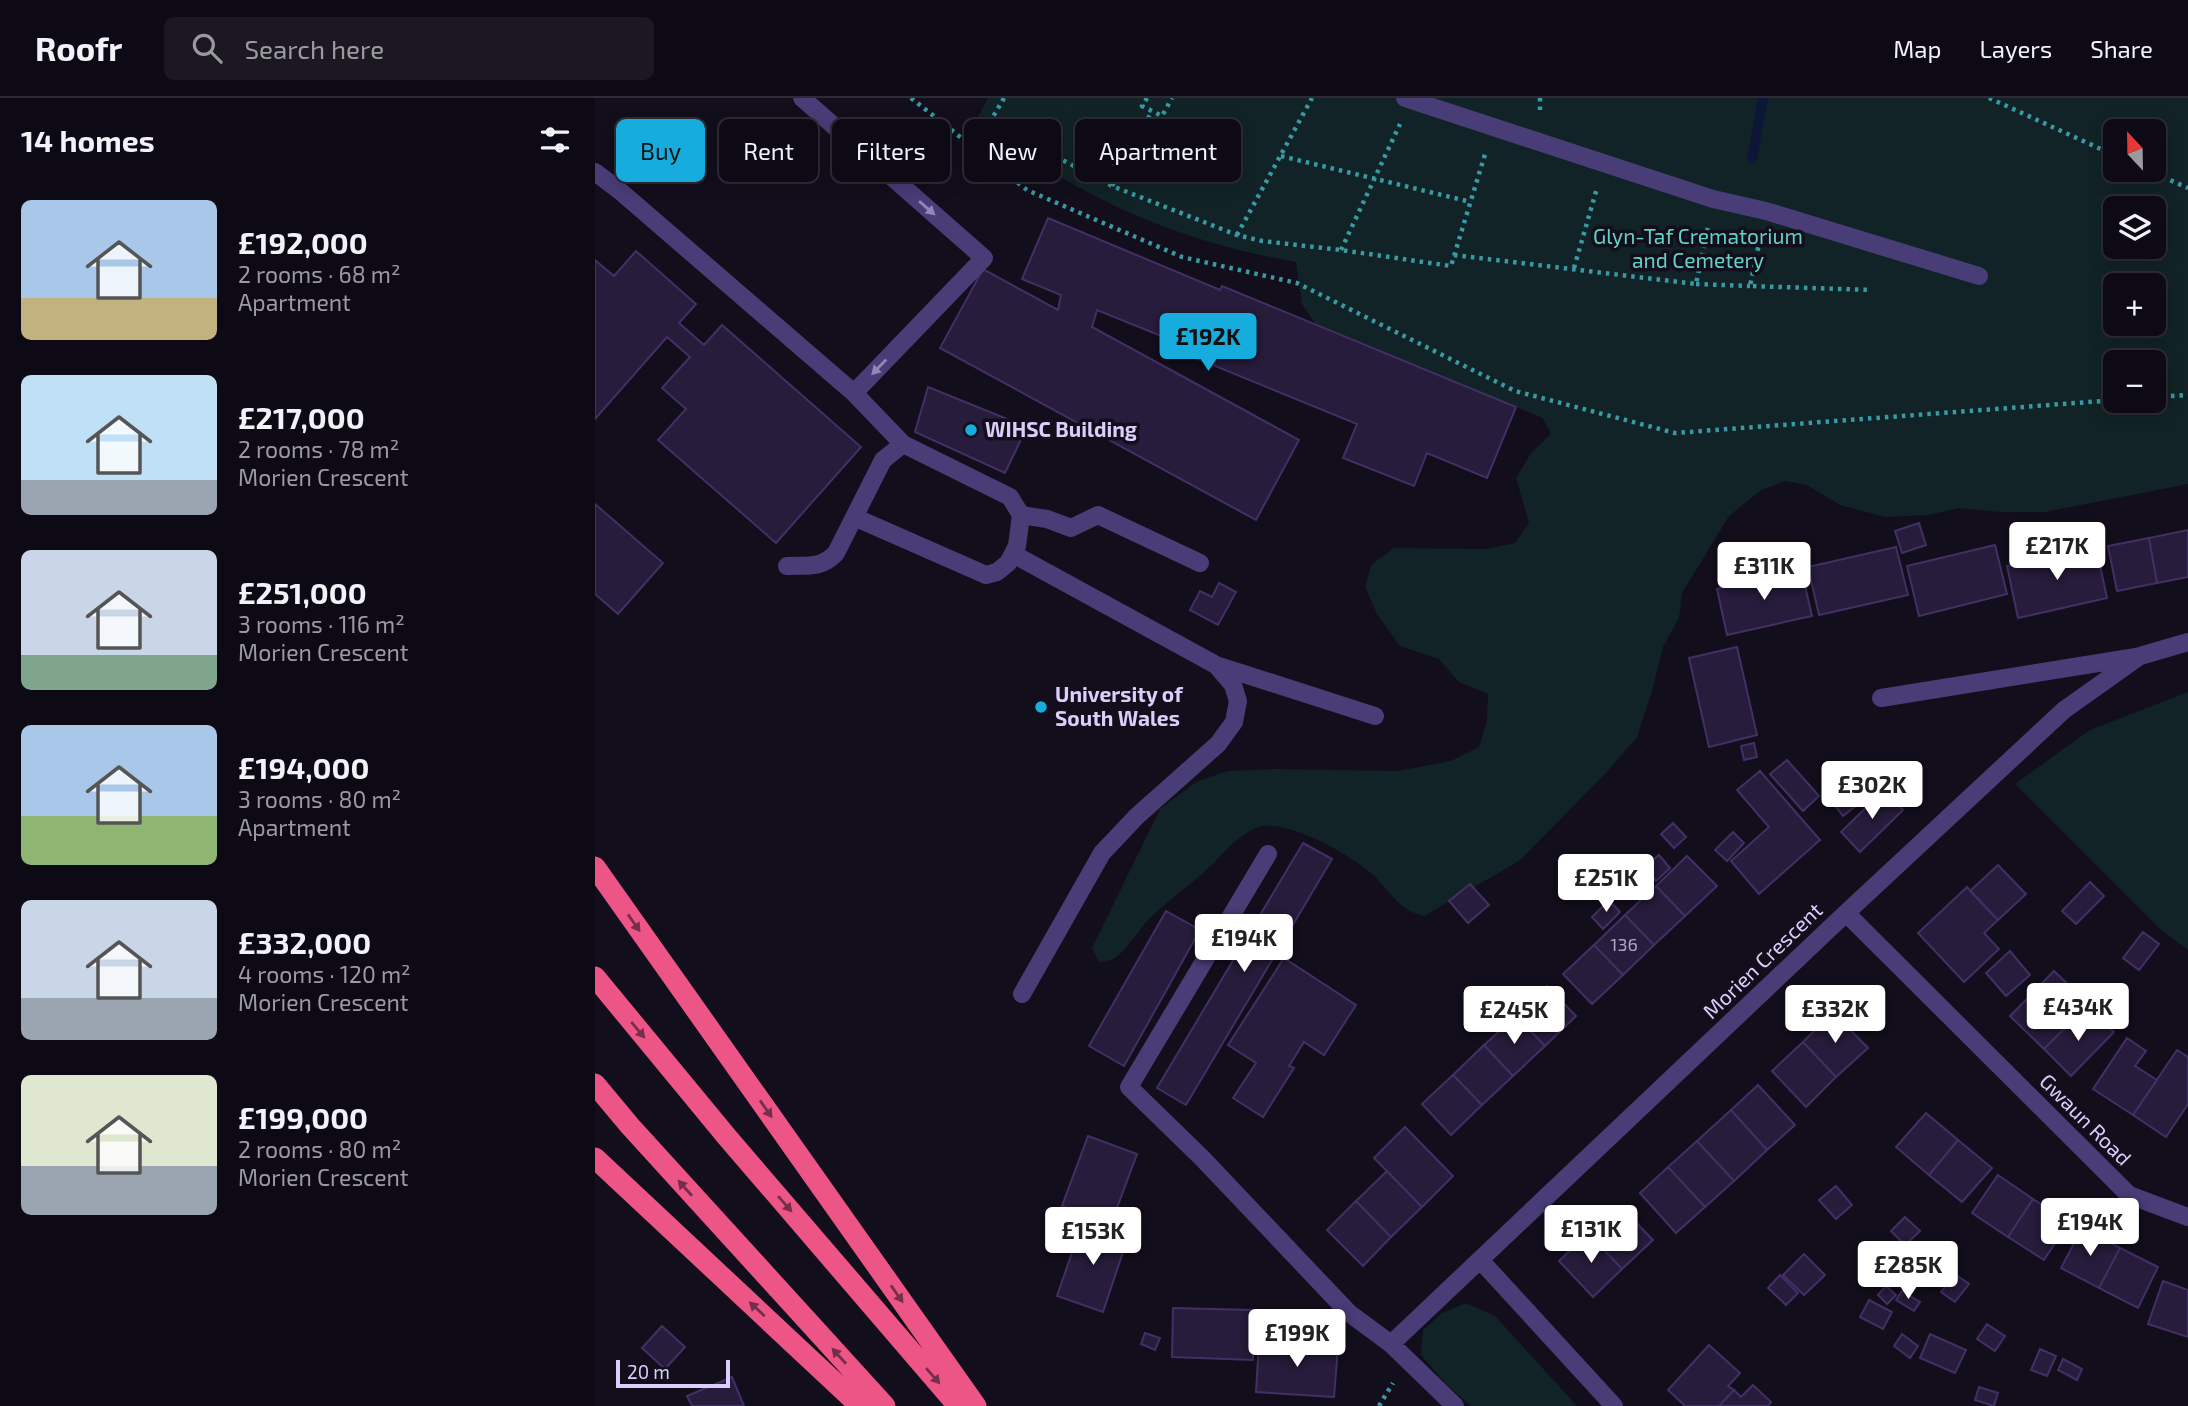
<!DOCTYPE html>
<meta charset="utf-8">
<style>
:root{--surface:#0e0a15;--page:#1c1822;--text:#f1f3f6;--muted:#9b9aa0;--line:#2e2b34;--accent:#16acde}
body{margin:0;font-family:"Exo 2",sans-serif;background:var(--page);color:var(--text);height:100vh;display:flex;flex-direction:column;font-size:26px;white-space:nowrap}
*{box-sizing:border-box;margin:0}
p{font-size:23px;color:var(--muted)}
.icon{flex:none;width:38px;height:38px;fill:none;stroke:currentColor;stroke-width:2;stroke-linecap:round;stroke-linejoin:round}
.map{position:relative;flex:1;overflow:hidden}
.side{display:flex;flex-direction:column;background:var(--surface);width:595px}
.side>*{flex:none}
.guide{position:absolute;left:21px;top:21px;width:665px;height:63px;display:flex;gap:14px}
.needle{width:46px;rotate:338deg}
.tools{position:absolute;left:1508px;top:21px;display:grid;gap:14px}
.tools a{display:grid;place-items:center;width:63px;height:63px;border-radius:10px;background:var(--surface);box-shadow:0 4px 18px #0003,0 0 0 2px var(--line);font-size:35px}
.scale{position:absolute;left:21px;bottom:18px;width:114px;box-sizing:border-box;padding-left:7px;border:4px solid #dacefa;border-top:0;font-size:19px;line-height:24px;white-space:nowrap;color:#dacefa;-webkit-text-stroke:5px #120e1c;paint-order:stroke}
.price{position:absolute;translate:-50% -60px;padding:0 16px;border-radius:7px;background:#fff;color:#222;font-size:23px;line-height:46px;filter:drop-shadow(0 2px 4px #0008)}
.price::after{content:'';position:absolute;left:50%;top:42px;width:21px;height:16px;margin-left:-10px;background:inherit;clip-path:polygon(0 0,100% 0,50% 100%)}
.price.on{background:var(--accent);color:#111}
ul{padding:0;list-style:none}
li{display:flex;align-items:center;gap:21px;height:175px;padding:0 21px}
li span{display:grid;place-items:center;flex:none;width:196px;height:140px;border-radius:10px;color:#555}
li>.icon{margin-inline-start:auto}
span .icon{width:84px;height:84px;fill:#fffc;stroke-width:1}
li b{font-size:30px}
h2{display:flex;justify-content:space-between;align-items:center;height:84px;padding:0 21px;font-size:30px}
.pill{padding:0 24px;border-radius:10px;background:var(--surface);box-shadow:0 4px 18px #0003,0 0 0 2px var(--line);font-size:24px;line-height:63px}
.pill.on{background:var(--accent);color:#111}
header{display:flex;align-items:center;gap:42px;box-sizing:border-box;height:98px;padding:0 35px;background:var(--surface);border-bottom:2px solid var(--line)}
header strong{font-size:33px}
nav{display:flex;gap:38px;margin-inline-start:auto;font-size:24px}
.search{width:490px;height:63px;background:var(--page);display:flex;align-items:center;gap:18px;box-sizing:border-box;padding:0 24px;border-radius:10px;color:var(--muted);font-size:26px}
main{display:flex;flex:1;min-height:0}
.map>svg:first-child{display:block}
.green{fill:#112326;fill-rule:evenodd}
.lines{fill:none;stroke-linecap:round;stroke-linejoin:round}
.stream{stroke:#0d1636;stroke-width:10}
.building{fill:#271c3b;stroke:#423065;stroke-width:2}
.path{stroke:#399aa3;stroke-width:4.5;stroke-dasharray:3.5 5;stroke-linecap:butt}
.minor{stroke:#483d77;stroke-width:18}
.highway{stroke:#ee5587;stroke-width:21}
.oneway{fill:#9186b8}
.oneway2{fill:#752e4c}
.poi-dot{fill:#16acde;stroke:#120e1c;stroke-width:2.5}
.labels{text-anchor:middle;stroke-width:7;stroke-linejoin:round;paint-order:stroke}
.number-label{font-size:18px;fill:#ada2ca}
.park-label{font-size:21px;fill:#62d2c7;stroke:#120e1c}
.poi-label{font-size:21px;font-weight:bold;fill:#dacefa;stroke:#120e1c;text-anchor:start}
.street-label{font-size:21px;fill:#dacefa;stroke:#120e1c}
</style>
<header>
<strong>Roofr</strong>
<div class="search"><svg class="icon" aria-label="search" viewBox="0 0 24 24"><circle cx="10" cy="10" r="6"/><path d="M15 15l6 6"/></svg>Search here</div>
<nav><a>Map</a><a>Layers</a><a>Share</a></nav>
</header>
<main>
<section class="side">
<h2>14 homes<svg class="icon" aria-label="filters" viewBox="0 0 24 24"><path d="M4 7h16M4 17h16"/><circle cx="9" cy="7" r="2"/><circle cx="15" cy="17" r="2"/></svg></h2>
<ul>
<li><span style="background:linear-gradient(#a9c7e8 70%,#c2b280 0)"><svg class="icon" aria-label="home" viewBox="0 0 24 24"><path d="M3 11l9-7 9 7M6 9v11h12V9"/></svg></span><div><b>£192,000</b><p>2 rooms · 68 m²</p><p>Apartment</p></div></li>
<li><span style="background:linear-gradient(#bfe0f5 75%,#9aa5b1 0)"><svg class="icon" aria-label="home" viewBox="0 0 24 24"><path d="M3 11l9-7 9 7M6 9v11h12V9"/></svg></span><div><b>£217,000</b><p>2 rooms · 78 m²</p><p>Morien Crescent</p></div></li>
<li><span style="background:linear-gradient(#c9d6e8 75%,#7fa58c 0)"><svg class="icon" aria-label="home" viewBox="0 0 24 24"><path d="M3 11l9-7 9 7M6 9v11h12V9"/></svg></span><div><b>£251,000</b><p>3 rooms · 116 m²</p><p>Morien Crescent</p></div></li>
<li><span style="background:linear-gradient(#a9c7e8 65%,#8fb573 0)"><svg class="icon" aria-label="home" viewBox="0 0 24 24"><path d="M3 11l9-7 9 7M6 9v11h12V9"/></svg></span><div><b>£194,000</b><p>3 rooms · 80 m²</p><p>Apartment</p></div></li>
<li><span style="background:linear-gradient(#c9d6e8 70%,#9aa5b1 0)"><svg class="icon" aria-label="home" viewBox="0 0 24 24"><path d="M3 11l9-7 9 7M6 9v11h12V9"/></svg></span><div><b>£332,000</b><p>4 rooms · 120 m²</p><p>Morien Crescent</p></div></li>
<li><span style="background:linear-gradient(#dfe7d0 65%,#9aa5b1 0)"><svg class="icon" aria-label="home" viewBox="0 0 24 24"><path d="M3 11l9-7 9 7M6 9v11h12V9"/></svg></span><div><b>£199,000</b><p>2 rooms · 80 m²</p><p>Morien Crescent</p></div></li>
</ul>
</section>
<div class="map">
<svg width="1593" height="1308" viewBox="0 0 1593 1308">
<rect width="100%" height="100%" fill="#120e1c"/>
<path class="green" d="M393 0H1593V386L1450 414H1404L1365 410 1333 417 1291 419 1245 407 1212 387 1190 383 1165 393 1134 418 1087 495 1084 520 1068 549 1057 593 1042 639 1011 675 924 763 829 818C802 812 796 793 777 776 756 757 688 718 661 730 644 737 632 751 620 764 600 784 576 799 555 820 544 831 532 852 520 860 516 863 509 863 504 864L497 850 565 711 601 684 632 673 681 671 802 673 856 663 884 649 892 622 893 596 864 584 844 561 805 548 782 516 770 489 776 467 799 450 891 451 920 445 934 425 921 380 936 355 956 336 948 320 721 227 707 206 701 164C636 153 567 132 508 102 464 80 421 54 377 30ZM1521 33H1559V72H1521ZM1521 110H1559V149H1521ZM1521 187H1559V226H1521ZM1521 264H1559V303H1521Z
M1593 594V852L1565 831 1420 686 1495 632Z
M871 1205 900 1218 982 1308H876L851 1286 826 1257 828 1232 847 1215Z"/>
<g class="lines">
<path class="stream" d="M1157 61 1168 0"/>
</g>
<path class="building" d="M453 120 625 192 627 188 921 309 892 380 832 355 819 388 748 360 762 326 598 259 601 252 502 212 497 229 704 342 661 422 345 250 388 171 463 212 466 197 427 181Z
M41 153 101 206 84 225 109 247 127 227 266 349 181 445 63 342 91 311 67 290 95 259 72 239 0 321V162L19 178Z
M333 289 432 329 410 375 320 334Z
M0 406 68 465 23 516 0 496Z
M1324 425 1331 447 1307 455 1300 433Z
M1593 432V479L1562 485 1554 440Z
M1554 440 1562 485 1522 493 1513 448Z
M1400 447 1412 496 1324 518 1312 468Z
M1301 449 1313 497 1224 517 1213 469Z
M1501 449 1512 500 1423 520 1412 468Z
M1206 471 1217 518 1132 537 1122 491Z
M624 485 641 494 623 527 595 512 605 493 617 499Z
M1142 549 1162 637 1114 649 1094 560Z
M1159 645 1162 659 1149 662 1146 648Z
M1192 662 1224 698 1208 713 1175 676Z
M1165 673 1225 742 1164 796 1136 763 1174 729 1142 692Z
M1254 683 1268 702 1248 718 1234 700Z
M1289 692 1308 712 1265 754 1246 734Z
M1078 725 1091 739 1079 750 1066 736Z
M1138 734 1149 745 1132 763 1120 752Z
M708 745 737 761 591 1007 562 990Z
M1064 757 1075 770 1061 783 1049 769Z
M1092 758 1122 788 1090 818 1061 788Z
M1403 767 1431 796 1403 822 1375 793Z
M1495 784 1509 798 1481 826 1467 813Z
M875 786 894 807 873 825 854 803Z
M1061 788 1090 818 1059 847 1030 817Z
M1372 789 1403 822 1389 835 1404 851 1369 884 1323 835Z
M1014 802 1025 814 1008 831 997 819Z
M571 813 605 832 529 968 494 948Z
M1030 817 1059 847 1028 877 999 847Z
M1548 834 1564 846 1544 872 1528 860Z
M999 847 1028 877 997 906 968 876Z
M1415 853 1435 877 1411 898 1391 875Z
M689 860 761 907 729 957 709 944 694 968 699 970 668 1019 638 1000 661 965 633 947Z
M1459 873 1481 894 1469 906 1482 918 1449 951 1415 918Z
M952 888 981 918 950 948 921 918Z
M1238 914 1273 950 1241 979 1208 944Z
M1502 917 1519 934 1476 978 1449 951 1482 918 1491 928Z
M921 918 950 948 918 978 889 947Z
M1532 940 1551 953 1540 968 1562 982 1538 1017 1498 991Z
M1208 944 1241 979 1211 1009 1177 973Z
M889 947 918 978 887 1007 858 977Z
M1582 952 1593 959V1006L1571 1039 1538 1017Z
M858 977 887 1007 856 1037 827 1006Z
M1163 987 1200 1027 1172 1052 1136 1012Z
M1136 1012 1172 1052 1139 1083 1102 1043Z
M1331 1015 1363 1042 1334 1077 1301 1049Z
M810 1029 858 1078 827 1109 779 1060Z
M493 1038 542 1056 516 1126 467 1108Z
M1363 1042 1397 1070 1367 1104 1334 1077Z
M1102 1043 1139 1083 1110 1109 1073 1069Z
M1073 1069 1110 1109 1081 1135 1045 1095Z
M792 1073 827 1109 796 1139 761 1103Z
M1403 1077 1438 1101 1413 1139 1377 1115Z
M1241 1088 1257 1107 1241 1121 1224 1102Z
M1438 1101 1474 1124 1449 1162 1413 1139Z
M761 1103 796 1139 768 1168 732 1132Z
M1027 1110 1058 1142 1027 1171 997 1139Z
M1310 1119 1325 1133 1310 1147 1296 1133Z
M488 1123 533 1139 508 1214 462 1198Z
M1487 1130 1525 1150 1504 1190 1466 1170Z
M993 1135 1027 1171 998 1199 964 1163Z
M1525 1150 1563 1169 1543 1210 1504 1190Z
M1209 1156 1230 1177 1209 1197 1188 1177Z
M1360 1176 1374 1186 1360 1204 1346 1194Z
M1185 1177 1203 1195 1191 1207 1173 1190Z
M1568 1183 1593 1192V1239L1553 1226Z
M1291 1188 1301 1197 1292 1206 1283 1197Z
M1307 1193 1325 1204 1319 1213 1301 1202Z
M1274 1202 1297 1214 1288 1231 1265 1219Z
M578 1210 659 1212 658 1262 577 1259Z
M1392 1226 1410 1238 1400 1253 1382 1241Z
M67 1228 90 1249 70 1271 47 1250Z
M550 1235 565 1240 560 1252 546 1246Z
M1307 1236 1323 1248 1315 1260 1299 1248Z
M1335 1236 1371 1252 1360 1275 1325 1260Z
M664 1244 743 1249 739 1299 661 1294Z
M1114 1247 1145 1275 1133 1288 1139 1292 1124 1308H1090L1073 1292Z
M1445 1251 1461 1258 1452 1278 1436 1272Z
M1468 1261 1487 1271 1482 1282 1463 1272Z
M137 1279 149 1308H97L92 1298Z
M1158 1287 1176 1304 1173 1308H1124L1139 1292 1146 1299Z
M1384 1289 1403 1295 1399 1308 1380 1302Z"/>
<g class="lines">
<path class="path" d="M316 0 432 92 587 159 702 185 920 293 1080 335 1521 302
M409 0 395 24 517 88 642 137 667 143 746 152 856 168 891 53
M552 0 547 8 567 18 577 0
M945 0V17
M1394 0 1521 58
M686 58 876 104
M1552 72 1593 90
M517 88 557 13
M642 137 717 0
M1165 141 1155 188 1276 192
M746 152 805 26
M859 157 1101 186 1113 129
M979 170 1002 90
M1101 186 1155 188
M1559 299 1593 297
M784 1308 798 1285"/>
<path class="minor" d="M207 0 389 160 259 295
M810 0 1118 101 1171 113 1384 178
M0 74 25 93 259 295 308 346
M426 417 452 421 476 430 503 417 605 465
M418 456 621 567 780 618
M192 468C212 467 226 471 241 455L288 362 308 346 415 399 426 417 422 448 413 465 402 474 391 477 259 419
M1286 600 1541 559
M673 756 534 989 608 1061 754 1215 796 1246 860 1308
M1251 815 1534 1097 1593 1119
M427 896 507 755 542 718 623 646 639 624 643 603 638 587 621 567
M886 1163 1019 1308
M796 1246 1251 815 1469 612 1545 558 1593 544"/>
<path class="highway" d="M0 769 381 1308
M0 879 132 1039 363 1308
M0 986 35 1028 290 1308
M0 1060 265 1308"/>
</g>
<defs><path id="oneway-solid" d="M-6-.8H1V-3.2L6.5 0L1 3.2V.8H-6Z" transform="scale(1.75)"/></defs>
<g class="oneway">
<use href="#oneway-solid" transform="translate(332 110) rotate(41)"/>
<use href="#oneway-solid" transform="translate(284 269) rotate(134)"/>
</g>
<g class="oneway2">
<use href="#oneway-solid" transform="translate(39 825) rotate(55)"/>
<use href="#oneway-solid" transform="translate(43 932) rotate(50)"/>
<use href="#oneway-solid" transform="translate(171 1011) rotate(55)"/>
<use href="#oneway-solid" transform="translate(90 1090) rotate(-132)"/>
<use href="#oneway-solid" transform="translate(190 1106) rotate(49)"/>
<use href="#oneway-solid" transform="translate(302 1196) rotate(55)"/>
<use href="#oneway-solid" transform="translate(162 1211) rotate(-137)"/>
<use href="#oneway-solid" transform="translate(244 1258) rotate(-132)"/>
<use href="#oneway-solid" transform="translate(338 1278) rotate(49)"/>
</g>
<g class="poi-dot">
<circle cx="376" cy="332" r="7"/>
<circle cx="446" cy="609" r="7"/>
</g>
<g class="labels">
<g class="number-label">
<text x="1029" y="853">136</text>
</g>
<g class="park-label">
<text x="1103" y="146">Glyn-Taf Crematorium<tspan x="1103" dy="24">and Cemetery</tspan></text>
</g>
<g class="poi-label">
<text x="390" y="339">WIHSC Building</text>
<text x="460" y="604">University of<tspan x="460" dy="24">South Wales</tspan></text>
</g>
<g class="street-label">
<text transform="translate(1168 863) rotate(-44)" y="7">Morien Crescent</text>
<text transform="translate(1490 1022) rotate(45)" y="7">Gwaun Road</text>
</g>
</g>
</svg>
<div class="tools">
<a><svg class="needle" viewBox="-14 -14 28 28"><path d="M0-13l5 13h-10z" fill="#e53935"/><path d="M0 13l5-13h-10z" fill="#9b9aa0"/></svg></a>
<a><svg class="icon" aria-label="layers" viewBox="0 0 24 24"><path d="M12 4l9 5-9 5-9-5zM3 14l9 5 9-5"/></svg></a>
<a>+</a>
<a>−</a>
</div>
<div class="scale">20 m</div>
<b class="price on" style="left:613px;top:275px">£192K</b>
<b class="price" style="left:1462px;top:484px">£217K</b>
<b class="price" style="left:1169px;top:504px">£311K</b>
<b class="price" style="left:1277px;top:723px">£302K</b>
<b class="price" style="left:1011px;top:816px">£251K</b>
<b class="price" style="left:649px;top:876px">£194K</b>
<b class="price" style="left:1483px;top:945px">£434K</b>
<b class="price" style="left:1240px;top:947px">£332K</b>
<b class="price" style="left:919px;top:948px">£245K</b>
<b class="price" style="left:1495px;top:1160px">£194K</b>
<b class="price" style="left:996px;top:1167px">£131K</b>
<b class="price" style="left:498px;top:1169px">£153K</b>
<b class="price" style="left:1313px;top:1203px">£285K</b>
<b class="price" style="left:702px;top:1271px">£199K</b>
<div class="guide">
<a class="pill on">Buy</a>
<a class="pill">Rent</a>
<a class="pill">Filters</a>
<a class="pill">New</a>
<a class="pill">Apartment</a>
</div>
</div>
</main>
